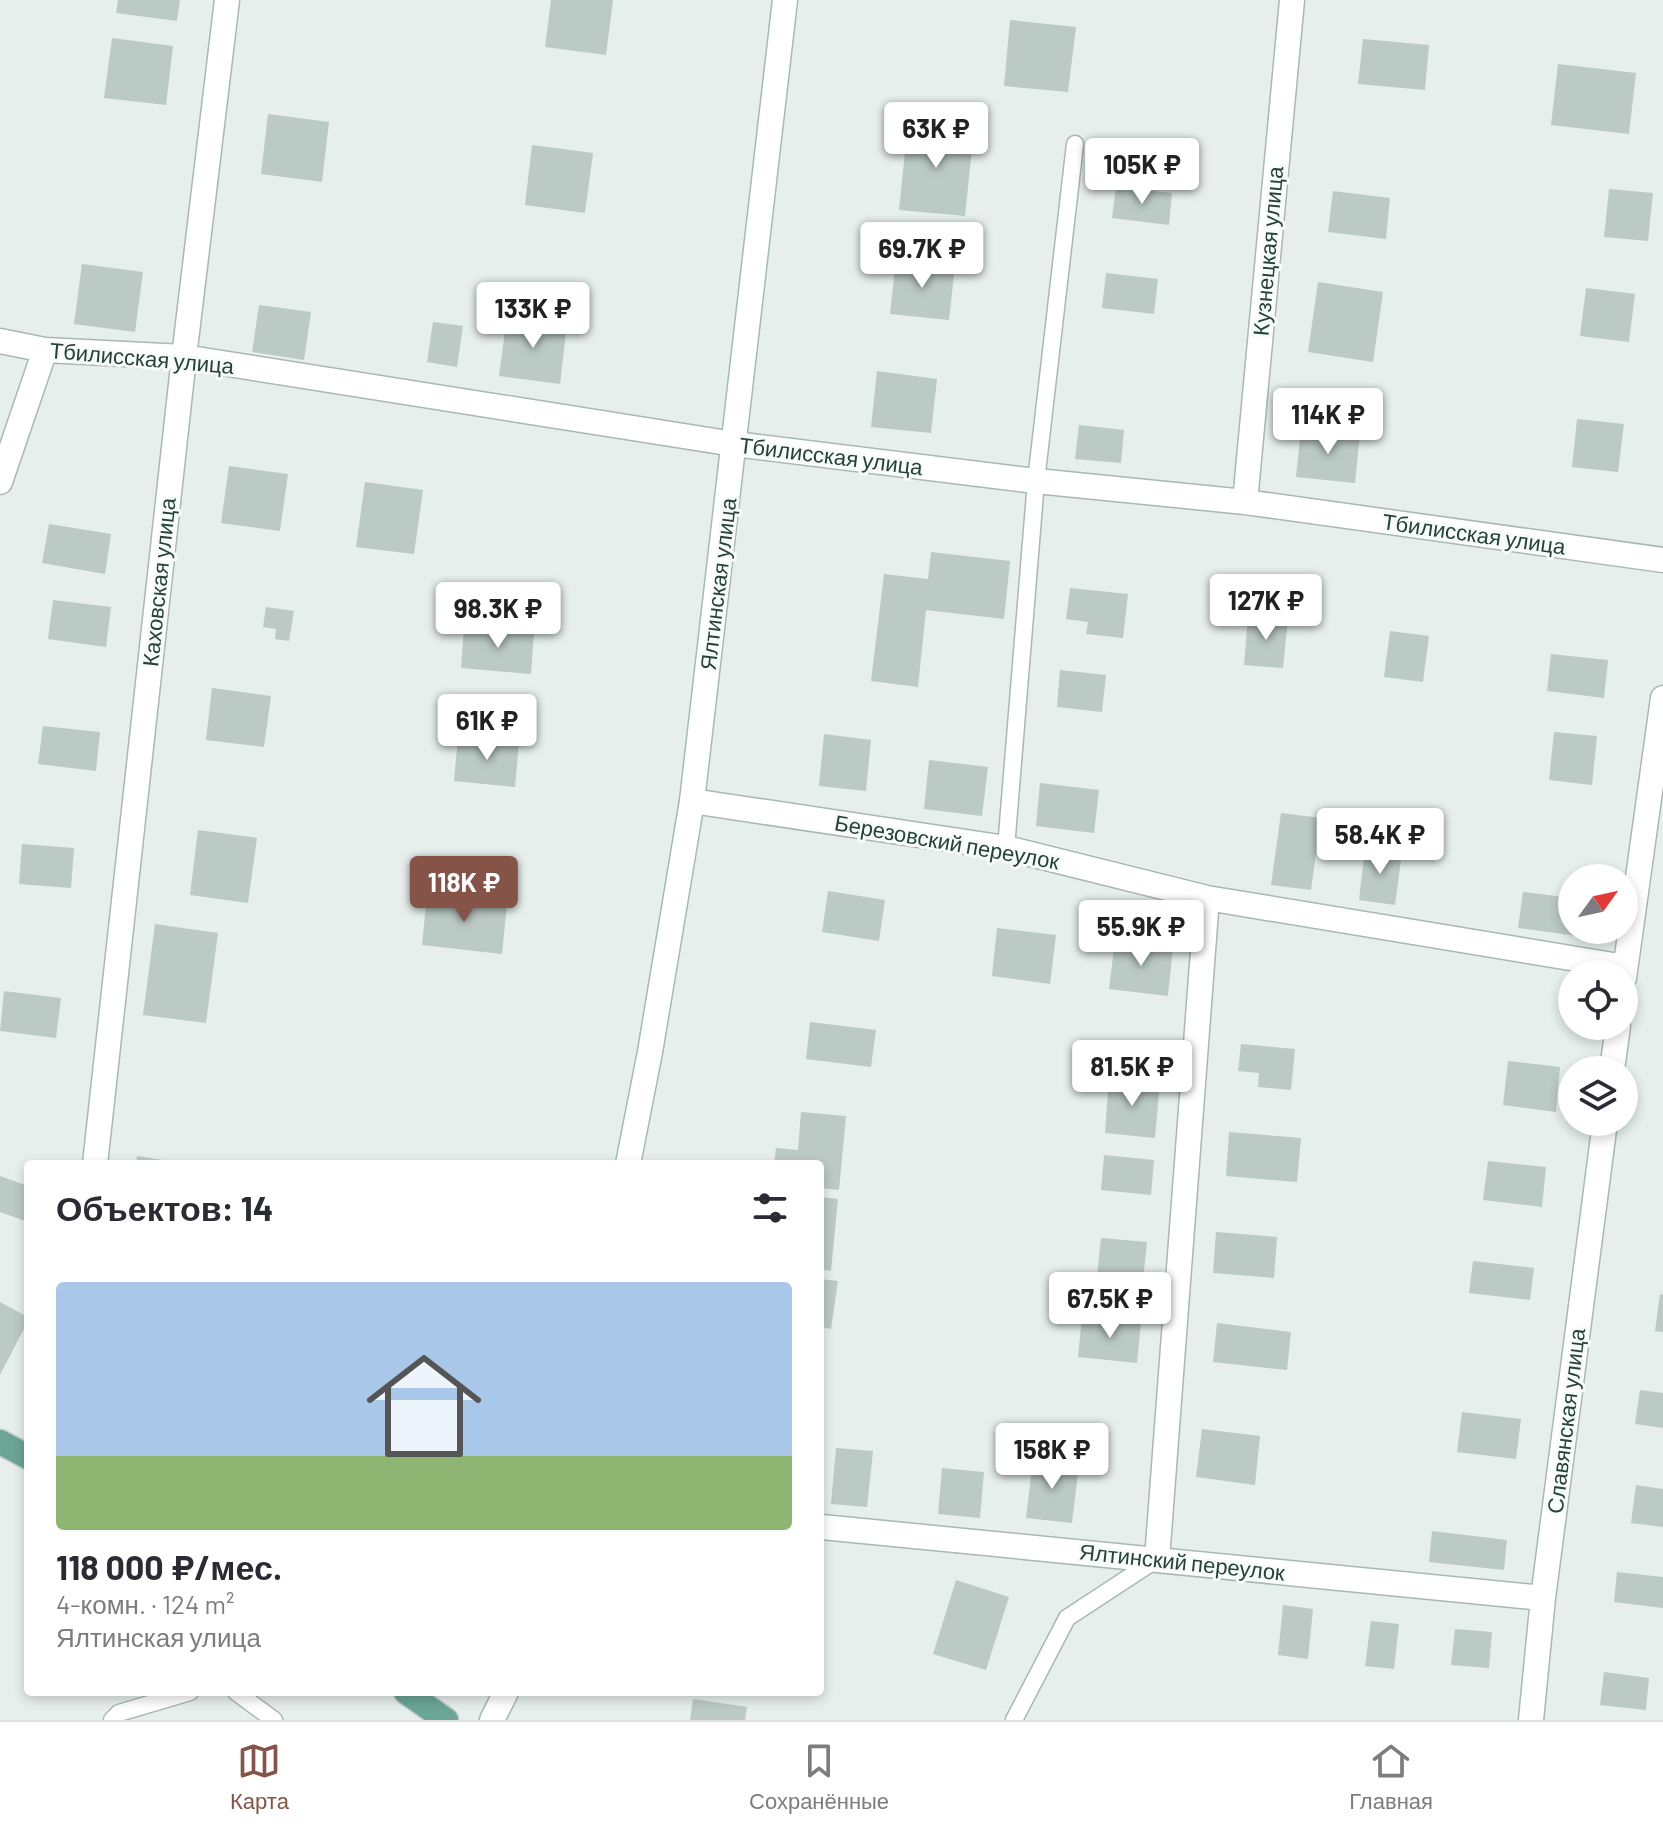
<!DOCTYPE html>
<html lang="ru">
<meta charset="utf-8">
<style>
:root{--surface:#fff;--page:#f2f2f3;--text:#2b2b33;--muted:#7c7c81;--line:#e1e1e2;--accent:#855347}
body{margin:0;font-family:Barlow,sans-serif;background:var(--page);color:var(--text);height:100vh;display:flex;flex-direction:column;font-size:30px;white-space:nowrap}
*{box-sizing:border-box;margin:0}
p{font-size:26px;color:var(--muted)}
.icon{flex:none;width:44px;height:44px;fill:none;stroke:currentColor;stroke-width:2;stroke-linecap:round;stroke-linejoin:round}
.map{position:relative;flex:1;overflow:hidden}
.sheet{position:absolute;left:24px;top:1160px;width:800px;height:536px;display:flex;flex-direction:column;background:var(--surface);border-radius:8px;box-shadow:0 4px 12px #0003}
.sheet>*{flex:none}
.needle{width:52px;rotate:57deg}
.controls{position:absolute;left:1558px;top:864px;display:grid;gap:16px}
.controls a{display:grid;place-items:center;width:80px;height:80px;border-radius:50%;background:var(--surface);box-shadow:0 4px 12px #0003;font-size:40px}
.price{position:absolute;translate:-50% -68px;padding:0 18px;border-radius:8px;background:#fff;color:#222;font-size:26px;line-height:52px;filter:drop-shadow(0 2px 4px #0008)}
.price::after{content:'';position:absolute;left:50%;top:48px;width:24px;height:18px;margin-left:-12px;background:inherit;clip-path:polygon(0 0,100% 0,50% 100%)}
.price.on{background:var(--accent);color:#fff}
ul{padding:0;list-style:none}
li{display:grid;align-content:center;gap:16px;height:424px;padding:0 32px}
li+li{border-top:2px solid var(--line)}
li span{display:grid;place-items:center;height:248px;border-radius:8px;color:#555}
li>.icon{margin-inline-start:auto}
span .icon{width:144px;height:144px;fill:#fffc;stroke-width:1}
li b{font-size:34px}
h2{display:flex;justify-content:space-between;align-items:center;height:96px;padding:0 32px;font-size:34px}
.tab-bar{display:flex;justify-content:space-around;align-items:center;height:112px;border-top:2px solid var(--line);background:var(--surface);font-size:22px;color:var(--muted)}
.tab-bar a{display:grid;justify-items:center;gap:4px}
.tab-bar .on{color:var(--accent)}
.map>svg:first-child{display:block}
.building{fill:#bbcac4}
.lines{fill:none;stroke-linecap:round;stroke-linejoin:round}
.lane-casing{stroke:#a8b8b2;stroke-width:19}
.street-casing{stroke:#a8b8b2;stroke-width:27}
.secondary-casing{stroke:#a4bbb3;stroke-width:27}
.primary-casing{stroke:#c2cac8;stroke-width:27}
.lane{stroke:#fff;stroke-width:16}
.street{stroke:#fff;stroke-width:24}
.secondary{stroke:#fff;stroke-width:24}
.primary{stroke:#6aa596;stroke-width:24}
.labels{text-anchor:middle;stroke-width:6;stroke-linejoin:round;paint-order:stroke}
.street-label{font-size:22px;fill:#24423a;stroke:#f7fbf9}
</style>
<div class="map">
<svg width="1663" height="1720" viewBox="0 0 1663 1720">
<rect width="100%" height="100%" fill="#e6efeb"/>
<path class="building" d="M118 0H180L177 21 116 13Z
M551 0H613L606 55 545 47Z
M1010 20 1076 27 1068 92 1004 86Z
M112 38 173 46 166 105 104 98Z
M1363 39 1429 45 1425 90 1358 84Z
M1558 64 1636 73 1629 134 1551 125Z
M268 114 329 122 322 182 261 174Z
M908 123 974 130 965 216 899 210Z
M532 145 593 153 585 213 525 205Z
M1116 187 1172 193 1169 225 1112 218Z
M1609 189 1653 193 1648 241 1604 237Z
M1333 191 1390 198 1386 239 1328 232Z
M896 259 955 266 949 320 890 314Z
M82 264 143 272 135 332 74 324Z
M1106 273 1158 279 1154 314 1102 308Z
M1318 282 1383 292 1373 362 1308 352Z
M1586 288 1635 294 1629 342 1580 336Z
M259 305 311 312 304 360 252 352Z
M507 316 567 324 560 384 499 376Z
M433 322 463 326 457 367 427 362Z
M877 371 937 379 931 433 871 427Z
M1577 419 1624 424 1618 472 1572 467Z
M1079 425 1124 430 1121 463 1075 459Z
M1301 428 1360 434 1355 483 1296 477Z
M229 466 288 474 280 531 221 523Z
M365 482 423 490 414 554 356 547Z
M49 524 111 534 105 574 42 563Z
M931 552 1010 561 1004 619 926 610 918 687 871 681 884 574 928 579Z
M1070 588 1128 594 1123 638 1086 634 1088 622 1066 619Z
M53 600 111 607 106 647 48 639Z
M266 607 294 611 289 641 275 639 276 629 263 627Z
M1248 615 1288 619 1283 668 1244 665Z
M464 627 534 632 531 674 461 668Z
M1390 631 1429 636 1423 682 1384 677Z
M1551 654 1608 660 1604 698 1547 691Z
M1060 670 1106 675 1102 712 1057 707Z
M212 688 271 696 264 747 206 740Z
M43 726 100 732 96 771 38 764Z
M1554 732 1597 736 1592 785 1549 780Z
M824 734 871 740 866 791 819 786Z
M458 737 519 742 515 787 454 781Z
M929 760 988 767 982 816 924 809Z
M1040 783 1099 790 1094 833 1036 826Z
M1281 813 1321 818 1311 890 1271 885Z
M198 830 257 838 248 903 190 895Z
M22 844 74 848 71 888 19 884Z
M1365 848 1402 852 1395 905 1359 900Z
M828 891 885 900 879 941 822 932Z
M1523 892 1572 898V930H1578L1577 936 1518 928Z
M427 895 507 904 502 954 422 945Z
M155 924 218 933 206 1023 143 1015Z
M997 928 1056 935 1050 984 992 976Z
M1115 940 1173 947 1168 996 1109 989Z
M4 991 61 998 56 1038 0 1031Z
M810 1022 876 1030 871 1067 806 1059Z
M1241 1044 1295 1049 1291 1090 1258 1087 1259 1073 1238 1071Z
M1508 1061 1560 1067 1556 1112 1503 1105Z
M1109 1078 1160 1082 1155 1138 1105 1133Z
M801 1112 846 1116 839 1190 820 1188V1164H774L776 1148 798 1150Z
M1229 1132 1301 1138 1297 1182 1226 1176Z
M1104 1155 1154 1160 1151 1195 1101 1190Z
M137 1156 176 1162 175 1164H136Z
M1488 1161 1546 1167 1542 1207 1483 1200Z
M0 1176 28 1186V1222L0 1212Z
M820 1197 838 1199 831 1271 820 1269Z
M1216 1232 1277 1237 1274 1278 1213 1273Z
M1101 1238 1147 1242 1143 1280 1097 1276Z
M1473 1261 1534 1268 1530 1300 1469 1293Z
M820 1279 838 1281 831 1329 820 1327Z
M1660 1294 1663 1295V1332L1655 1331Z
M0 1302 28 1317V1321L0 1375Z
M1082 1316 1141 1322 1137 1363 1078 1357Z
M1217 1323 1291 1332 1287 1370 1213 1362Z
M1640 1390 1663 1393V1428L1635 1424Z
M1462 1412 1521 1419 1516 1459 1457 1452Z
M1202 1429 1260 1436 1255 1485 1196 1477Z
M836 1448 873 1451 867 1507 831 1504Z
M1033 1459 1079 1464 1072 1523 1026 1518Z
M942 1468 984 1472 980 1518 938 1514Z
M1636 1485 1663 1489V1527L1631 1523Z
M1432 1531 1507 1540 1504 1570 1429 1562Z
M1617 1572 1663 1577V1608L1614 1602Z
M956 1580 1009 1597 986 1670 933 1654Z
M1283 1605 1313 1609 1308 1659 1278 1655Z
M1371 1621 1399 1624 1394 1669 1365 1666Z
M1455 1629 1492 1632 1489 1668 1451 1665Z
M1604 1672 1649 1678 1646 1710 1600 1705Z
M693 1699 747 1707 745 1720H690Z"/>
<g class="lines">
<g class="lane-casing">
<path id="lane" d="M1006 848 1036 481 1075 144
M236 1692 274 1720
M112 1720 119 1713 190 1692
M1014 1720 1067 1618 1157 1559"/>
</g>
<g class="street-casing">
<path id="street" d="M0 341 45 350 184 357 734 444 1036 481 1245 502 1663 560
M0 482 45 350
M1245 502 1292 0
M692 801 1006 848 1207 898 1625 967
M1624 978 1663 698
M1612 1070 1618 1026
M95 1164 184 357 227 0
M822 1527 1543 1598
M1157 1559 1207 898
M1531 1720 1543 1598 1605 1122"/>
</g>
<g class="secondary-casing">
<path id="secondary" d="M628 1164 650 1052 692 801 785 0
M492 1720 506 1692"/>
</g>
<g class="primary-casing">
<path id="primary" d="M0 1442 28 1457
M406 1692 446 1720"/>
</g>
<use href="#lane" class="lane"/>
<use href="#street" class="street"/>
<use href="#secondary" class="secondary"/>
<use href="#primary" class="primary"/>
</g>
<g class="labels">
<g class="street-label">
<text transform="translate(1268 251) rotate(-85)" y="8">Кузнецкая улица</text>
<text transform="translate(142 358) rotate(5)" y="8">Тбилисская улица</text>
<text transform="translate(831 456) rotate(7)" y="8">Тбилисская улица</text>
<text transform="translate(1474 534) rotate(8)" y="8">Тбилисская улица</text>
<text transform="translate(159 582) rotate(-84)" y="8">Каховская улица</text>
<text transform="translate(718 584) rotate(-83)" y="8">Ялтинская улица</text>
<text transform="translate(947 842) rotate(10)" y="8">Березовский переулок</text>
<text transform="translate(1566 1421) rotate(-83)" y="8">Славянская улица</text>
<text transform="translate(1182 1562) rotate(6)" y="8">Ялтинский переулок</text>
</g>
</g>
</svg>
<div class="controls">
<a><svg class="needle" viewBox="-14 -14 28 28"><path d="M0-13l5 13h-10z" fill="#e53935"/><path d="M0 13l5-13h-10z" fill="#7c7c81"/></svg></a>
<a><svg class="icon" aria-label="locate" viewBox="0 0 24 24"><circle cx="12" cy="12" r="6"/><path d="M12 2v4M12 18v4M2 12h4M18 12h4"/></svg></a>
<a><svg class="icon" aria-label="layers" viewBox="0 0 24 24"><path d="M12 4l9 5-9 5-9-5zM3 14l9 5 9-5"/></svg></a>
</div>
<b class="price" style="left:936px;top:170px">63K ₽</b>
<b class="price" style="left:1142px;top:206px">105K ₽</b>
<b class="price" style="left:922px;top:290px">69.7K ₽</b>
<b class="price" style="left:533px;top:350px">133K ₽</b>
<b class="price" style="left:1328px;top:456px">114K ₽</b>
<b class="price" style="left:1266px;top:642px">127K ₽</b>
<b class="price" style="left:498px;top:650px">98.3K ₽</b>
<b class="price" style="left:487px;top:762px">61K ₽</b>
<b class="price" style="left:1380px;top:876px">58.4K ₽</b>
<b class="price on" style="left:464px;top:924px">118K ₽</b>
<b class="price" style="left:1141px;top:968px">55.9K ₽</b>
<b class="price" style="left:1132px;top:1108px">81.5K ₽</b>
<b class="price" style="left:1110px;top:1340px">67.5K ₽</b>
<b class="price" style="left:1052px;top:1491px">158K ₽</b>
<section class="sheet">
<h2>Объектов: 14<svg class="icon" aria-label="filters" viewBox="0 0 24 24"><path d="M4 7h16M4 17h16"/><circle cx="9" cy="7" r="2"/><circle cx="15" cy="17" r="2"/></svg></h2>
<ul>
<li><span style="background:linear-gradient(#a9c7e8 70%,#8fb573 0)"><svg class="icon" aria-label="home" viewBox="0 0 24 24"><path d="M3 11l9-7 9 7M6 9v11h12V9"/></svg></span><div><b>118 000 ₽/мес.</b><p>4-комн. · 124 m²</p><p>Ялтинская улица</p></div></li>
</ul>
</section>
</div>
<nav class="tab-bar">
<a class="on"><svg class="icon" aria-label="map" viewBox="0 0 24 24"><path d="M3 6l6-2 6 2 6-2v14l-6 2-6-2-6 2zM9 4v14M15 6v14"/></svg>Карта</a>
<a><svg class="icon" aria-label="saved" viewBox="0 0 24 24"><path d="M7 4h10v16l-5-4-5 4z"/></svg>Сохранённые</a>
<a><svg class="icon" aria-label="home" viewBox="0 0 24 24"><path d="M3 11l9-7 9 7M6 9v11h12V9"/></svg>Главная</a>
</nav>
